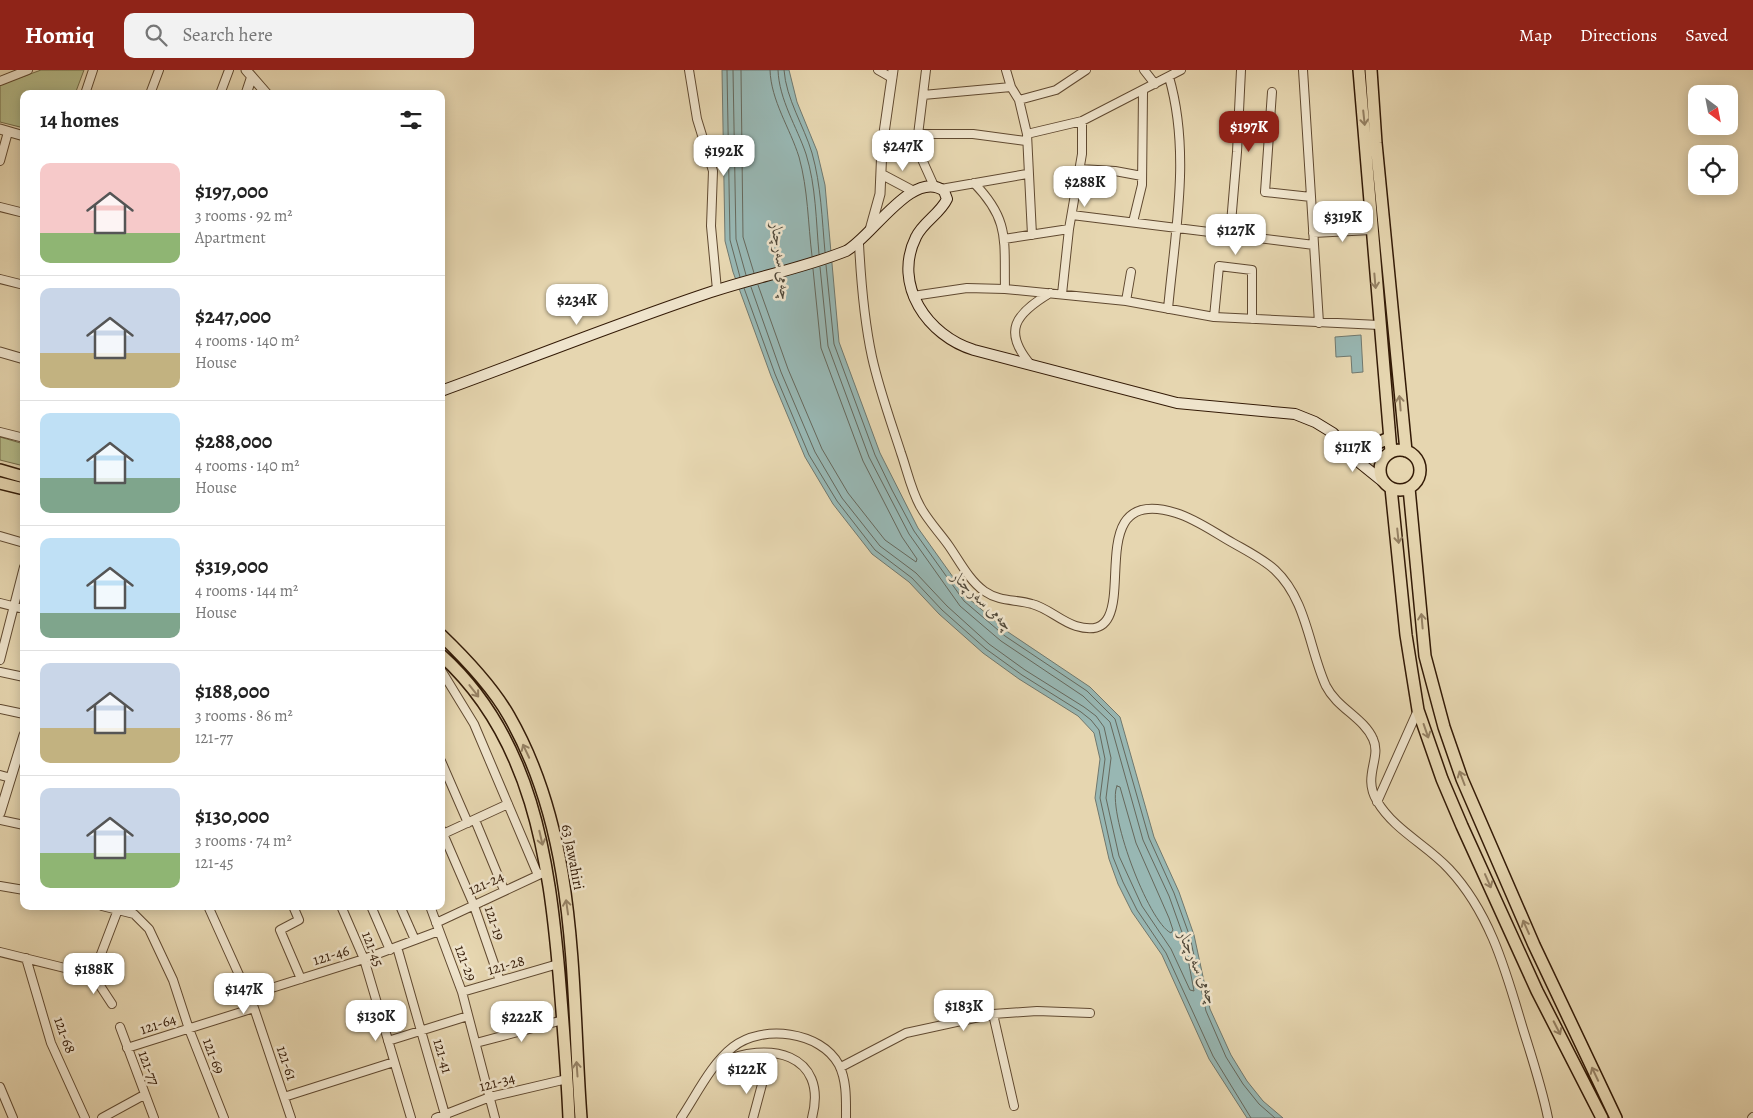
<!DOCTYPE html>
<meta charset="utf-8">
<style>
:root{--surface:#fff;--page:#f2f2f2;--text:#222;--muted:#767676;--line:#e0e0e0;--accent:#8f2418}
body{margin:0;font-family:Alegreya,Amiri,serif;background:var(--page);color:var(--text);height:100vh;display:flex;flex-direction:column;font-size:19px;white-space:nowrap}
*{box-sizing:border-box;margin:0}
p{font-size:16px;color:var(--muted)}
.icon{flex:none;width:28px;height:28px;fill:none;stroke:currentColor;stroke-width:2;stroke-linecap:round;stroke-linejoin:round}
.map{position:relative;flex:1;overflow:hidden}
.panel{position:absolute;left:20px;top:20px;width:425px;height:820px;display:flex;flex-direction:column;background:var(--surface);border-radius:10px;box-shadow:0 2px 12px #0003}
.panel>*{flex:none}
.needle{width:32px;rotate:148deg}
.fabs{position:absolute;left:1688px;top:15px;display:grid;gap:10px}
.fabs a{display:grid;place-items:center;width:50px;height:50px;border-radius:10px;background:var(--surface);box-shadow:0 2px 12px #0003;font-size:25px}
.price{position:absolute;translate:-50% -42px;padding:0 11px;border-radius:10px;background:#fff;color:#222;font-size:16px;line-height:32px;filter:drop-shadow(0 1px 2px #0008)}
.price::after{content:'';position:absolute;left:50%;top:30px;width:15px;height:11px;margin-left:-8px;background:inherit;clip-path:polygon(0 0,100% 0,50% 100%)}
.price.active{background:var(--accent);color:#fff}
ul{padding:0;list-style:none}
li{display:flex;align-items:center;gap:15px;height:125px;padding:0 20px}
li+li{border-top:1px solid var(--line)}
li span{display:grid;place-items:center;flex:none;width:140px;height:100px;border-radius:10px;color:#555}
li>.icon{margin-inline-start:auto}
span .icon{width:60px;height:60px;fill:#fffc;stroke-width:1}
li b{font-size:21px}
h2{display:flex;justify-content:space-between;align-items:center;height:60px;padding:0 20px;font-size:21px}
header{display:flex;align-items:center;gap:30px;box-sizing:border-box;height:70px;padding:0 25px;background:var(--accent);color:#fff}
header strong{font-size:24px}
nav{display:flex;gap:28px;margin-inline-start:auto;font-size:18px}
.search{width:350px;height:45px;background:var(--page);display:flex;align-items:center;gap:12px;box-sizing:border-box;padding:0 18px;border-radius:10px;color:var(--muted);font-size:19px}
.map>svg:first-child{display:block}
.green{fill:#b6bd8b;stroke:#746c48}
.water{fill:#98b7b3;stroke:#70786e}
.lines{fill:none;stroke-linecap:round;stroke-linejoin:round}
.shore{stroke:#66685c;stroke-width:1}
.minor-casing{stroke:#604930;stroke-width:10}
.tertiary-casing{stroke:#604930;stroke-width:11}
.secondary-casing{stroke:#331a06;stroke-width:12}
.primary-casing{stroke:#331a06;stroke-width:14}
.minor{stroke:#efe4cc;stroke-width:8}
.tertiary{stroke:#efe4cc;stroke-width:9}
.secondary{stroke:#efe4cc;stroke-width:10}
.primary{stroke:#e6d6b0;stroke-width:11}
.oneway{stroke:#958164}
.labels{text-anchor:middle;stroke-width:5;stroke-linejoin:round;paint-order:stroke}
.street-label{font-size:15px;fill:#331a06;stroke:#efe4cc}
.water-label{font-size:16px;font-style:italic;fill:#51493a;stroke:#efe4cc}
</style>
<header>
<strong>Homiq</strong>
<div class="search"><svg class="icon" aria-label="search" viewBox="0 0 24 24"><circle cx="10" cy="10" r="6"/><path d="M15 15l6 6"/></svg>Search here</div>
<nav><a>Map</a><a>Directions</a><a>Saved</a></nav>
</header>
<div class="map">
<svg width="1753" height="1048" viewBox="0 0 1753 1048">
<rect width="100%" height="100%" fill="#e6d6b0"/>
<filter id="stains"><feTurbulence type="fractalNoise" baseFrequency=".004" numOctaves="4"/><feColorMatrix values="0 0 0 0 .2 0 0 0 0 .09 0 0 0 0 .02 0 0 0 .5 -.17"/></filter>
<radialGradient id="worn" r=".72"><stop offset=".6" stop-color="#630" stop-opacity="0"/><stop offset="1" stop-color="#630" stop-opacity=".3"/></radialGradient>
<path class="green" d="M41 0H84L75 24H24V58L0 52V15Z
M0 367 24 374V396L0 390Z"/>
<path class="water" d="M722 0H789L797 32 817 81 825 115 839 272 880 383 918 458 968 528 1008 562 1090 617 1120 647 1154 767 1179 822 1194 865 1210 939 1231 985 1247 1011 1263 1031 1283 1048H1247L1209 989 1162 885 1132 842 1118 814 1109 789 1095 728 1100 689 1094 663 1078 646 1019 609 983 583 939 544 909 512 872 484 833 434 805 387 771 306 733 202 725 171Z
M1361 265 1363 302 1352 303 1351 286 1336 287 1335 267Z"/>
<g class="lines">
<path class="shore" d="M727 0 730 170 740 207
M733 0 736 169 746 205
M741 0 743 167 754 203
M770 0C771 31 790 58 799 87 808 119 808 154 812 186
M778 0C779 30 797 57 806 84 816 116 816 151 819 184
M784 0C786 29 804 56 812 83 821 115 822 149 825 182
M826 195 834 274 875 385 892 420 914 461 964 531 1005 566 1087 621 1115 649 1149 768 1174 823 1190 867 1206 941 1226 987 1243 1014 1259 1034 1275 1048
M758 215 788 299 822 379 848 423 885 470 916 492 917 489 902 467 863 391 821 278 813 199
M751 217 781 302 815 382 842 428 880 476 916 503 947 536 989 574 1025 600 1084 637 1096 646 1104 657 1111 688 1106 728 1119 786 1142 836 1171 879 1190 920 1194 921 1184 868 1169 826 1143 770 1110 652 1083 626 1001 571 960 536 909 464 869 387 828 276 820 197
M744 218 775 304 809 385 837 431 875 480 912 508 942 540 986 579 1022 605 1081 642 1091 650 1099 660 1105 689 1100 728 1113 787 1123 812 1137 840 1166 883 1213 986 1251 1048
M1117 716 1120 717 1136 773 1169 848 1173 860 1171 863C1148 852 1106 739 1117 716Z"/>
<g class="minor-casing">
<path id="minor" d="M689 0 697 49 713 101 711 156 717 220
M878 0 892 8
M926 0 917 73 920 85 934 116
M1006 0 1011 17 1019 30 1027 64 1032 165
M1144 0 1155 14
M1303 0 1319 253
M0 11 28 0
M1272 22 1265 122 1311 127
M85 24 93 0
M150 24 159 0
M220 24 229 0
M923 25 1011 17
M1019 30 1056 20 1086 0
M917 64H973L1026 71
M1027 64 1082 51 1181 0
M0 91 8 62
M1080 99 1115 101 1142 106
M974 113C1010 150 1004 170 1005 219
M941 119 1027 104
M0 137 24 143
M1072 145 1314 175
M1133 152 1142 115 1143 22
M1313 163 1371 160
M1230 165 1237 82 1241 0
M1004 169 1069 159
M859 174C861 212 864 250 872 287 879 319 891 352 901 383 907 400 911 420 920 436 928 451 940 463 949 476 960 492 969 510 984 521 1000 532 1015 529 1032 534 1048 538 1060 551 1076 556 1155 580 1069 410 1176 443 1196 449 1215 463 1233 473 1247 481 1263 489 1275 500 1307 530 1309 579 1326 616 1337 638 1364 648 1373 669 1382 688 1362 706 1377 731 1394 760 1427 775 1449 799 1491 844 1506 902 1523 959 1532 988 1542 1018 1548 1048
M0 209 24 215
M1062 224 1069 159 1082 84V51
M913 226 967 218 1005 219 1126 231 1214 247 1379 255
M1126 231 1131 202
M1168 239C1175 162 1191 83 1169 7
M1214 247 1219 196 1252 200V249
M1031 295C1002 261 1015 244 1050 223
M0 362 24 368
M0 466 24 473
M0 533 24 539
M0 590 24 497
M441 600 474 654 538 805
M0 602 24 607
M0 639 24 644
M441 691 468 753
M0 705 11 708
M1377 732 1418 640
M0 750 24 755
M475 750 504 820
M441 759 473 833 500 911
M441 765 508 734
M0 816 24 820
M102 836 134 844 149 859 173 910 189 959 224 1048
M208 836 254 938 291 1048
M293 836 299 850 280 860 301 909
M341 836 364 889 411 1048
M371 836 390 880
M400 836 415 870
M430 836 462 922 495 1048
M436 853 543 803
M397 877 446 1048
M0 882 93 905
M26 888 51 973 85 1048
M93 905 119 837
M93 905 112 934
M462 922 558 894
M249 925 364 889 439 861
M993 944 1014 1036
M120 957 154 1048
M388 971 468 946
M476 973 563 950
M127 978 254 938
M720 993C767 970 829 983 812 1048
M841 997 906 963 993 944 1037 941 1090 943
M0 1017 13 1048
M284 1027 394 992
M102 1048 144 1025
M436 1048 490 1027 567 1009
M681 1048C697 1024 711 994 733 977 762 954 821 961 839 995 847 1011 846 1031 846 1048
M753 1048 764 1007
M1752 1048 1753 1047"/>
</g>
<g class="tertiary-casing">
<path id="tertiary" d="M246 0 267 24
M246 24 251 9
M0 59 24 66
M881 104 913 121
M870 160 880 124 882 77 893 0
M0 282 24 289
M0 743 24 665"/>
</g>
<g class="secondary-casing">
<path id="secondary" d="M441 321C529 289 616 254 705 224 751 208 801 199 846 181 872 167 913 98 944 121L947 129C940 144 923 152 916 167 892 215 928 266 974 280L1177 333 1295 344 1315 352 1333 363 1360 393 1386 414
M1356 377 1384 388"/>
</g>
<g class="primary-casing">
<path id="primary" d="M1359 0 1391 382
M1371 0 1376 73 1406 381
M1358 379 1371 376 1389 368
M1380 400a20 20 0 1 1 40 0a20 20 0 1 1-40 0Z
M0 400 24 407
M0 413 24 419
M1391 418 1406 565 1418 640 1442 709 1462 756 1537 921 1602 1048
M1409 418 1425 586 1444 657 1462 709 1534 875 1616 1048
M441 565C466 589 492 616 509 646 579 768 571 913 581 1048
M441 585C532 667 549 789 559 904 563 952 567 1000 569 1048"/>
</g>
<use href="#minor" class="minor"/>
<use href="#tertiary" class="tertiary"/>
<use href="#secondary" class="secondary"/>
<use href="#primary" class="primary"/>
</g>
<defs><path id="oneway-shaft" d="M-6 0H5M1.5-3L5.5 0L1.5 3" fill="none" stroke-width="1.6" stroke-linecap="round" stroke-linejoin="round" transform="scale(1.25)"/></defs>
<g class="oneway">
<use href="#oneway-shaft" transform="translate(1364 48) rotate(84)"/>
<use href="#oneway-shaft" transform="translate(1375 211) rotate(85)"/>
<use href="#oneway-shaft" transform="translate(1400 333) rotate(-95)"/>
<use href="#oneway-shaft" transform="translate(1398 466) rotate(84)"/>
<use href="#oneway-shaft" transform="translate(1422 551) rotate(-95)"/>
<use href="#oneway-shaft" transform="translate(474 621) rotate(52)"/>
<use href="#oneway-shaft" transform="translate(1426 661) rotate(71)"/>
<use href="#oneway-shaft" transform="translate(526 681) rotate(-115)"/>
<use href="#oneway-shaft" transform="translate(1462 708) rotate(-111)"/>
<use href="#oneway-shaft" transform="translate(541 768) rotate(77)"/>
<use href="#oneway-shaft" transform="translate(1488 811) rotate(66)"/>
<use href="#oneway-shaft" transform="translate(567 837) rotate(-98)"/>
<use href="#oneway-shaft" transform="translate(1526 857) rotate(-114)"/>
<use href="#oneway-shaft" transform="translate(1557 958) rotate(63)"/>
<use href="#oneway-shaft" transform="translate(577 999) rotate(-94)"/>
<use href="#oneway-shaft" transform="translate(1595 1004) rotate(-115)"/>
</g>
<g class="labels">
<g class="street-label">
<text transform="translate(573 787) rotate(79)" y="5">63 Jawahiri</text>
<text transform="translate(486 813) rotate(-24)" y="5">121-24</text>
<text transform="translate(495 853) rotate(71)" y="5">121-19</text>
<text transform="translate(373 879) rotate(69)" y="5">121-45</text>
<text transform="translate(331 885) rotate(-17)" y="5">121-46</text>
<text transform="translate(466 893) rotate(69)" y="5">121-29</text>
<text transform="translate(506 895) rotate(-16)" y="5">121-28</text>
<text transform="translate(158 954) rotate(-18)" y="5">121-64</text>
<text transform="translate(65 965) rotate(70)" y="5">121-68</text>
<text transform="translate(214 986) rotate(69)" y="5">121-69</text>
<text transform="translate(443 986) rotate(74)" y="5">121-41</text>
<text transform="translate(287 993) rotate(71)" y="5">121-61</text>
<text transform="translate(149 998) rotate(70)" y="5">121-77</text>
<text transform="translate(497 1012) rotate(-15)" y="5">121-34</text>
</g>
<g class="water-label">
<text transform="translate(782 191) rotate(83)" y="6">چەمی سەرچنار</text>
<text transform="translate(983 530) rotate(44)" y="6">چەمی سەرچنار</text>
<text transform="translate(1199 897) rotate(67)" y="6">چەمی سەرچنار</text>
</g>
</g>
<rect width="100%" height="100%" filter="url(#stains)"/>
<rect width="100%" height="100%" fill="url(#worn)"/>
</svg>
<div class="fabs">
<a><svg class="needle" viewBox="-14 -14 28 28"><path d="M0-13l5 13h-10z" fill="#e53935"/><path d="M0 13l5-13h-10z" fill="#767676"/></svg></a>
<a><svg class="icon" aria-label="locate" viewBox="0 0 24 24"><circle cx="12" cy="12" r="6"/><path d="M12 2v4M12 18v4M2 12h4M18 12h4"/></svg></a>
</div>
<b class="price active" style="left:1249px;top:83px">$197K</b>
<b class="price" style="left:903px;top:102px">$247K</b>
<b class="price" style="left:724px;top:107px">$192K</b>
<b class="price" style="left:1085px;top:138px">$288K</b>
<b class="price" style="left:1343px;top:173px">$319K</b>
<b class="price" style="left:1236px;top:186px">$127K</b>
<b class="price" style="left:577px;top:256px">$234K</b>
<b class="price" style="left:1353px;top:403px">$117K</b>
<b class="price" style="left:94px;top:925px">$188K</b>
<b class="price" style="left:244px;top:945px">$147K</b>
<b class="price" style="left:964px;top:962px">$183K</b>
<b class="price" style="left:376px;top:972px">$130K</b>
<b class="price" style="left:522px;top:973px">$222K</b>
<b class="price" style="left:747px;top:1025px">$122K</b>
<section class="panel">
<h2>14 homes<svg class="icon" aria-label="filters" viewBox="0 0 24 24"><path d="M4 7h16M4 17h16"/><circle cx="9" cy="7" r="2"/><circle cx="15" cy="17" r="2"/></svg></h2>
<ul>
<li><span style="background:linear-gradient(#f6c9c9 70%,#8fb573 0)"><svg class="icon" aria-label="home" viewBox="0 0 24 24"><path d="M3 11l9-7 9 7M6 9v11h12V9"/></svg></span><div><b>$197,000</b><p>3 rooms · 92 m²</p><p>Apartment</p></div></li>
<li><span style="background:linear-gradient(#c9d6e8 65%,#c2b280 0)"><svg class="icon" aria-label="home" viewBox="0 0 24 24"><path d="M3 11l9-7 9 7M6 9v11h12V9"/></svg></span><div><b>$247,000</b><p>4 rooms · 140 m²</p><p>House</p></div></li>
<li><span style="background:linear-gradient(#bfe0f5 65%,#7fa58c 0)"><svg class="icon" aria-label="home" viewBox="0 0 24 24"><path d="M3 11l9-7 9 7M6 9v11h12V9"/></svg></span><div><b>$288,000</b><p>4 rooms · 140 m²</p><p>House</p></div></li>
<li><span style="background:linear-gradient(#bfe0f5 75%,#7fa58c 0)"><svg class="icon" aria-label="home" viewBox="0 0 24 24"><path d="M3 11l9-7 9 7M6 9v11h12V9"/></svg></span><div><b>$319,000</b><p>4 rooms · 144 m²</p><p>House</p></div></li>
<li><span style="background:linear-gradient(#c9d6e8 65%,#c2b280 0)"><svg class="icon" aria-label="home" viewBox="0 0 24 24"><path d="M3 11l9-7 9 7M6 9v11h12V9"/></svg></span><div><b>$188,000</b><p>3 rooms · 86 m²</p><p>121-77</p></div></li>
<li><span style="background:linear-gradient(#c9d6e8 65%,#8fb573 0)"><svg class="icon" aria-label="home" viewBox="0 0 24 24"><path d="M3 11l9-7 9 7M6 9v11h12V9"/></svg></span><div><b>$130,000</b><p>3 rooms · 74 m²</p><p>121-45</p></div></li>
</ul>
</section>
</div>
